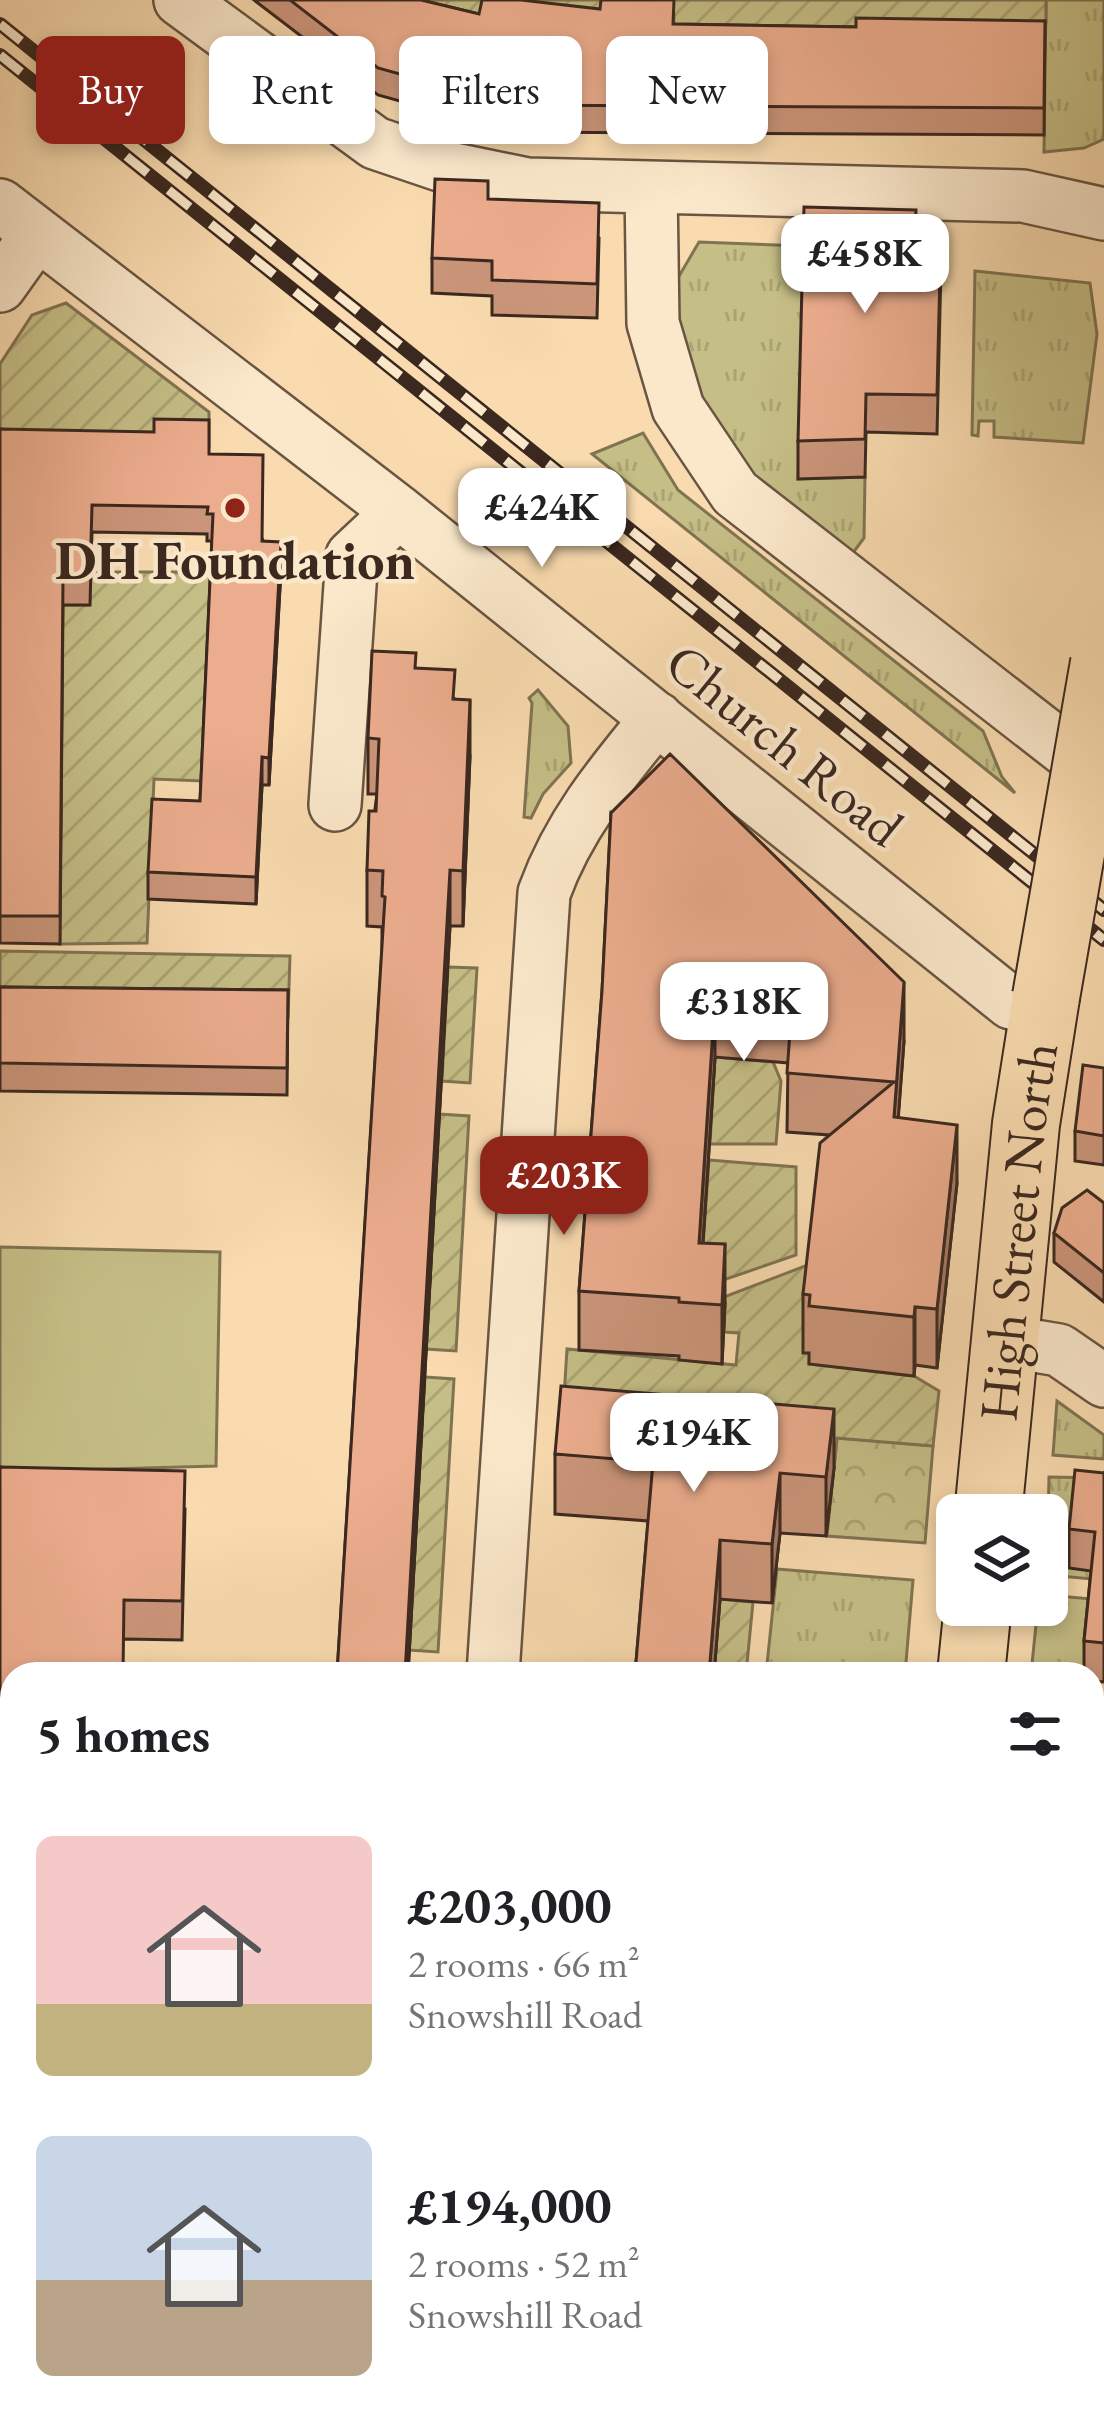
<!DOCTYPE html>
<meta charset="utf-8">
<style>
:root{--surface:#fff;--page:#f6f6f6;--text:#202124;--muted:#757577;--accent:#8f2418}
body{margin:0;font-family:"EB Garamond",serif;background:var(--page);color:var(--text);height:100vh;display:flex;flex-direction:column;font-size:45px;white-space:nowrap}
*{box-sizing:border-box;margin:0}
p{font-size:39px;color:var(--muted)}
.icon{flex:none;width:66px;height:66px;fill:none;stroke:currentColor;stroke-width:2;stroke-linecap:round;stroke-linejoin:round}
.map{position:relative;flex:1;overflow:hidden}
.details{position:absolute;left:0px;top:1662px;width:1104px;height:771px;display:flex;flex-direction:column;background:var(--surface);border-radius:36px 36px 0 0;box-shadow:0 6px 18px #0003}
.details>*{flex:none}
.banner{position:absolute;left:36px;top:36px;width:1032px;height:108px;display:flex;gap:24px}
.controls{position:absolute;left:936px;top:1494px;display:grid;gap:24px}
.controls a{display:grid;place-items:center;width:132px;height:132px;border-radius:18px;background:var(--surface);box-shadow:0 6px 18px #0003;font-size:60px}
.price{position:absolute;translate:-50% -102px;padding:0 27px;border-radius:24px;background:#fff;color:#222;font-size:39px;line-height:78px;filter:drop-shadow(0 3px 6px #0008)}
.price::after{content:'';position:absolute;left:50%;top:72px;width:36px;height:27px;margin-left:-18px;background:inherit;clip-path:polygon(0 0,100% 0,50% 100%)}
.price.active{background:var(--accent);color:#fff}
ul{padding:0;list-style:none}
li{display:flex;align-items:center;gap:36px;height:300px;padding:0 36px}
li span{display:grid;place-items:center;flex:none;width:336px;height:240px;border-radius:18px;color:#555}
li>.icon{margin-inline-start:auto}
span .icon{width:144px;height:144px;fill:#fffc;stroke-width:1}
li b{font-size:51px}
h2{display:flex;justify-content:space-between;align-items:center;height:144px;padding:0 36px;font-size:51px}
.tag{padding:0 42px;border-radius:18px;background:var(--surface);box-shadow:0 6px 18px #0003;font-size:42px;line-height:108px}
.tag.active{background:var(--accent);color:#fff}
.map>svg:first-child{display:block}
.grass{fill:url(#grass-tufts);stroke:#807352;stroke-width:3}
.park{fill:url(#park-crowns);stroke:#807352;stroke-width:3}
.garden{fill:url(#garden-furrows);stroke:#807352;stroke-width:3}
.pitch{fill:#c5be86;stroke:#807352;stroke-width:3}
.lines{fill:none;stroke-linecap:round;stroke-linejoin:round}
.minor-casing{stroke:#6a5543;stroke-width:56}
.primary-casing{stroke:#3b281f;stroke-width:70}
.minor{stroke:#fbe8cb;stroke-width:51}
.primary{stroke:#f9dbaf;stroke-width:66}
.rail-casing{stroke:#3b281f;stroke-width:14}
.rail{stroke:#fbe8cb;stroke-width:9;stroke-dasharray:27;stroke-linecap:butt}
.primary-bridge-casing{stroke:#3b281f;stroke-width:70;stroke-linecap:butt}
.primary-bridge{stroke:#f9dbaf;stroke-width:66}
.wall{fill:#cb957a;stroke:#3b281f;stroke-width:3}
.shaded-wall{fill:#a57963;stroke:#3b281f;stroke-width:3}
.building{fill:#ecad8e;stroke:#3b281f;stroke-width:3}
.poi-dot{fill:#8f2418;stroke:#fbe8cb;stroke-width:4.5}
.labels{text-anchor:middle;stroke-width:9;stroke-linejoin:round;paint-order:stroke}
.poi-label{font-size:54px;font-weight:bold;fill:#3b281f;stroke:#fbe8cb}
.street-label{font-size:54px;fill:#3b281f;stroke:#fbe8cb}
</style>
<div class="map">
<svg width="1104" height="2432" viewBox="0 0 1104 2432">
<defs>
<pattern id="grass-tufts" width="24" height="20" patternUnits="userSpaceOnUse" patternTransform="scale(3)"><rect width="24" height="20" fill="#c5be86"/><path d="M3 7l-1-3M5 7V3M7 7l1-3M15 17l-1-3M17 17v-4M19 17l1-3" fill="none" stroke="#aaa373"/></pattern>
<pattern id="park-crowns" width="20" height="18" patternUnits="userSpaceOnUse" patternTransform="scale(3)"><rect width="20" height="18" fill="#c5be86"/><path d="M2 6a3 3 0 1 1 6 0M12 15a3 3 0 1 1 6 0" fill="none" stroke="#aaa373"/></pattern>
<pattern id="garden-furrows" width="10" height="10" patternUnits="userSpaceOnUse" patternTransform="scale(3)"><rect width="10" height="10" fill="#c5be86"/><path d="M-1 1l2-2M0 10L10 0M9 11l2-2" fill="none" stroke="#aaa373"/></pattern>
</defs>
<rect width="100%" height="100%" fill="#f9dbaf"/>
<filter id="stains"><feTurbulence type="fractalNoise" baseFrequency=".00167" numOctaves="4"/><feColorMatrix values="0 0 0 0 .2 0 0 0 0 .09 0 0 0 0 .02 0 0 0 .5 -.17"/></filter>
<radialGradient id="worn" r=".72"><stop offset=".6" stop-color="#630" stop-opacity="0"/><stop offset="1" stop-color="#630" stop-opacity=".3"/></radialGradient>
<path class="grass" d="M1046 0H1104V139L1084 148 1044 152Z
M699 242 804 246 798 479 865 477 864 538 850 557 722 449 678 349 675 283Z
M975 271 1090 283 1097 334 1083 443 994 437V421H979L978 436 972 435Z
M643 433 678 490 983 731 1002 777 1015 793 592 454Z
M538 690 568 726 571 763 543 794 531 818 524 817 532 703 529 698Z
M1057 1401 1104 1435V1459L1053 1455Z
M1049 1477 1104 1478V1580L1047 1575Z
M777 1569 913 1580 905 1674H766Z
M1047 1595 1092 1599 1085 1674H1031L1038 1605H1047Z"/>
<path class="park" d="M837 1438 933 1446 925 1543 827 1536Z"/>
<path class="garden" d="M415 0H1046V22L673 52 674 15 479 41Z
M66 303 209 412V447L155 446 0 456V364L32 315Z
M198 558 281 560V569L213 567 202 781 154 779 147 943 60 944 62 605H89L91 572H197Z
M0 951 290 956 288 1017 0 1014Z
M448 967 477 968 470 1083 442 1081Z
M715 1057 773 1062 781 1081 776 1144H710Z
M439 1114 469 1116 456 1351 426 1349Z
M709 1160 796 1167V1255L700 1288Z
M813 1263 809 1364 914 1376 939 1391 933 1446 837 1438 834 1468 561 1446 567 1349 736 1365 739 1333 724 1332 725 1303 711 1302Z
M425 1377 454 1379 438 1652 409 1650Z
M720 1599 753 1602 746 1674H714Z
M49 2421H250L249 2432H69L49 2430Z"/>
<path class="pitch" d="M0 1247 220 1252 216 1466 0 1472Z"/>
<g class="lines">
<g class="minor-casing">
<path id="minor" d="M180 0 375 143 449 168 527 184 1023 196 1104 214
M651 188 653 323 678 408 735 493 1104 780
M0 205 399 512 1011 1003 1044 1012
M0 286 37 234
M335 805 352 556 399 512
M1005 1341 1059 1350 1104 1381
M493 1674 544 893C569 824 611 774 657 718
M446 2432 447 2421"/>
</g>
<g class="primary-casing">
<g id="primary">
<path id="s1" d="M988 1515 1026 1124 1046 997"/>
<path d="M971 1674 978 1605"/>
<path d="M893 2432 894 2421"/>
</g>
</g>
<use href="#minor" class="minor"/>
<use href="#primary" class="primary"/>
<g class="rail-casing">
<path id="rail" d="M0 24 1104 910
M0 55 1104 940"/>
</g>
<use href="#rail" class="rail"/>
<g class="primary-bridge-casing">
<path id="primary-bridge" d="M1046 997 1104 663"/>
</g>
<use href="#primary-bridge" class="primary-bridge"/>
</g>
<path class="wall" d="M254 0H421L479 14 521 1 675 24 856 27 1045 21 1044 135 511 132 378 95Z
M488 199 599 238 597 318 492 315V296L432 293V258Z
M916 229 941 268 937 434 866 432 865 477 798 479V441Z
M0 429 209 454 281 569 269 785H262L256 904 148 899V872L200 801 212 541H207V534L92 532 90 605H63L60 944 0 943Z
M416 668 455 699 470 756 463 926H450L408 1674H337L382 951V927L367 926V870L377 794H368V738Z
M611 813 904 1041 898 1118 957 1183 937 1368 915 1365 914 1376 809 1364V1353H803V1294L829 1135 787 1132 788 1063 715 1057 703 1243 725 1303 722 1364 679 1360V1356L579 1350V1291L602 991Z
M0 987 288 990 287 1095 0 1091Z
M1104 1068V1165L1075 1161V1131Z
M1104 1203V1302L1054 1262V1233Z
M555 1454 834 1468 826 1536 780 1533 772 1603 720 1599 714 1674H635L648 1521 555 1514Z
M0 1467 185 1509 182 1640 124 1639 12 1674V1819H0Z
M1104 1473V1682L1092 1681V1674H1084V1641L1091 1571 1069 1568V1529Z
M132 2421H355L354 2432H132Z"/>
<path class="shaded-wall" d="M281 542V569L269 785V758Z
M470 700V756L463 926V871Z
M262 757V785L256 904V877Z
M450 870V926L408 1674H405Z
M904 982V1041L894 1176V1117Z
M715 999V1057L699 1301V1243Z
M957 1125V1183L937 1368V1309Z
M725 1244V1303L722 1364V1305Z
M915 1307V1365L914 1376V1317Z
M834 1409V1468L826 1536V1477Z
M780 1473V1533L772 1603V1544Z
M720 1540V1599L714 1674H709Z"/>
<path class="building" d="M290 0H421L479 14 482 0H521L600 9 601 0H674L673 24 856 27V18L1045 21 1044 108 511 105 378 68Z
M435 179 488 181V199L599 203 597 284 492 280V261L432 258Z
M804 207 916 210 915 229 941 230 937 395 866 394 865 439 798 441Z
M154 419 209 420V454L263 455 262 541 281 542 269 758 262 757 256 877 148 872 152 799 200 801 213 514H207L208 507 92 505 90 578H63L60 916H0V429L154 432Z
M372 651 416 653 415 668 455 670 453 699 470 700 463 871 450 870 405 1674H337L385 897 382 896 383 871 367 870 369 811H376L379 739 368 738Z
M670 754 904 982 894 1117 957 1125 937 1309 915 1307 914 1317 809 1306 810 1295 803 1294 820 1143 894 1082 787 1073 792 1004 715 999 699 1243 725 1244 722 1305 679 1302V1298L579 1291 602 991 611 813Z
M0 987 288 990 287 1068 0 1063Z
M1083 1065 1104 1068V1136L1075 1131Z
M1087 1190 1104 1203V1273L1054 1233 1062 1208Z
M561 1386 834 1409 826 1477 780 1473 772 1544 720 1540 709 1674H635L653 1462 555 1454Z
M0 1467 185 1471 182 1601 124 1600 123 1674H12V1781H0Z
M1075 1470 1104 1473V1643L1084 1641 1095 1532 1069 1529Z
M1092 1750 1104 1751V2432H943L944 2421H1092Z
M0 2244H12V2421H49L48 2432H0Z
M132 2421H353V2428L249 2423V2432H132Z
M516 2421H581L580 2432H516Z
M681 2421H832L830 2432H680Z"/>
<circle class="poi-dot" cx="235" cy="508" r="12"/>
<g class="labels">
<g class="poi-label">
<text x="235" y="579">DH Foundation</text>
</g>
<g class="street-label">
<text transform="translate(785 744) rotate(39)" y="19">Church Road</text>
<text dy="19" stroke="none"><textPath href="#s1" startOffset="285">High Street North</textPath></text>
</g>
</g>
<rect width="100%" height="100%" filter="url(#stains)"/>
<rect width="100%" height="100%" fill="url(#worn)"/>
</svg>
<div class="controls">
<a><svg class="icon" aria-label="layers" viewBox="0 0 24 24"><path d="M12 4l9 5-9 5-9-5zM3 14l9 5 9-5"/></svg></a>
</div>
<b class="price" style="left:865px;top:316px">£458K</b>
<b class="price" style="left:542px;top:570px">£424K</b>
<b class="price" style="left:744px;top:1064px">£318K</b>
<b class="price active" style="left:564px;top:1238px">£203K</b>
<b class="price" style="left:694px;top:1495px">£194K</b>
<div class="banner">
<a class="tag active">Buy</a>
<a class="tag">Rent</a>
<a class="tag">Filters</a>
<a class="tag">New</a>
</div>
<section class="details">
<h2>5 homes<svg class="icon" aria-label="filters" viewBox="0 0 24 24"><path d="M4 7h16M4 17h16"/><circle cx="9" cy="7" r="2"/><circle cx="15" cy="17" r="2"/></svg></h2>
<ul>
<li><span style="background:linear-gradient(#f6c9c9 70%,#c2b280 0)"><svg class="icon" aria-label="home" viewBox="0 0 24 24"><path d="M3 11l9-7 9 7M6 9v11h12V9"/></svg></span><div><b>£203,000</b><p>2 rooms · 66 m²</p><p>Snowshill Road</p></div></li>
<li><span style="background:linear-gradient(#c9d6e8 60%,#b9a48a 0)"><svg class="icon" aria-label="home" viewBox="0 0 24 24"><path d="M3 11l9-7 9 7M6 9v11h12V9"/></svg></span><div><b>£194,000</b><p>2 rooms · 52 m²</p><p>Snowshill Road</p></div></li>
</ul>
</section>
</div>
